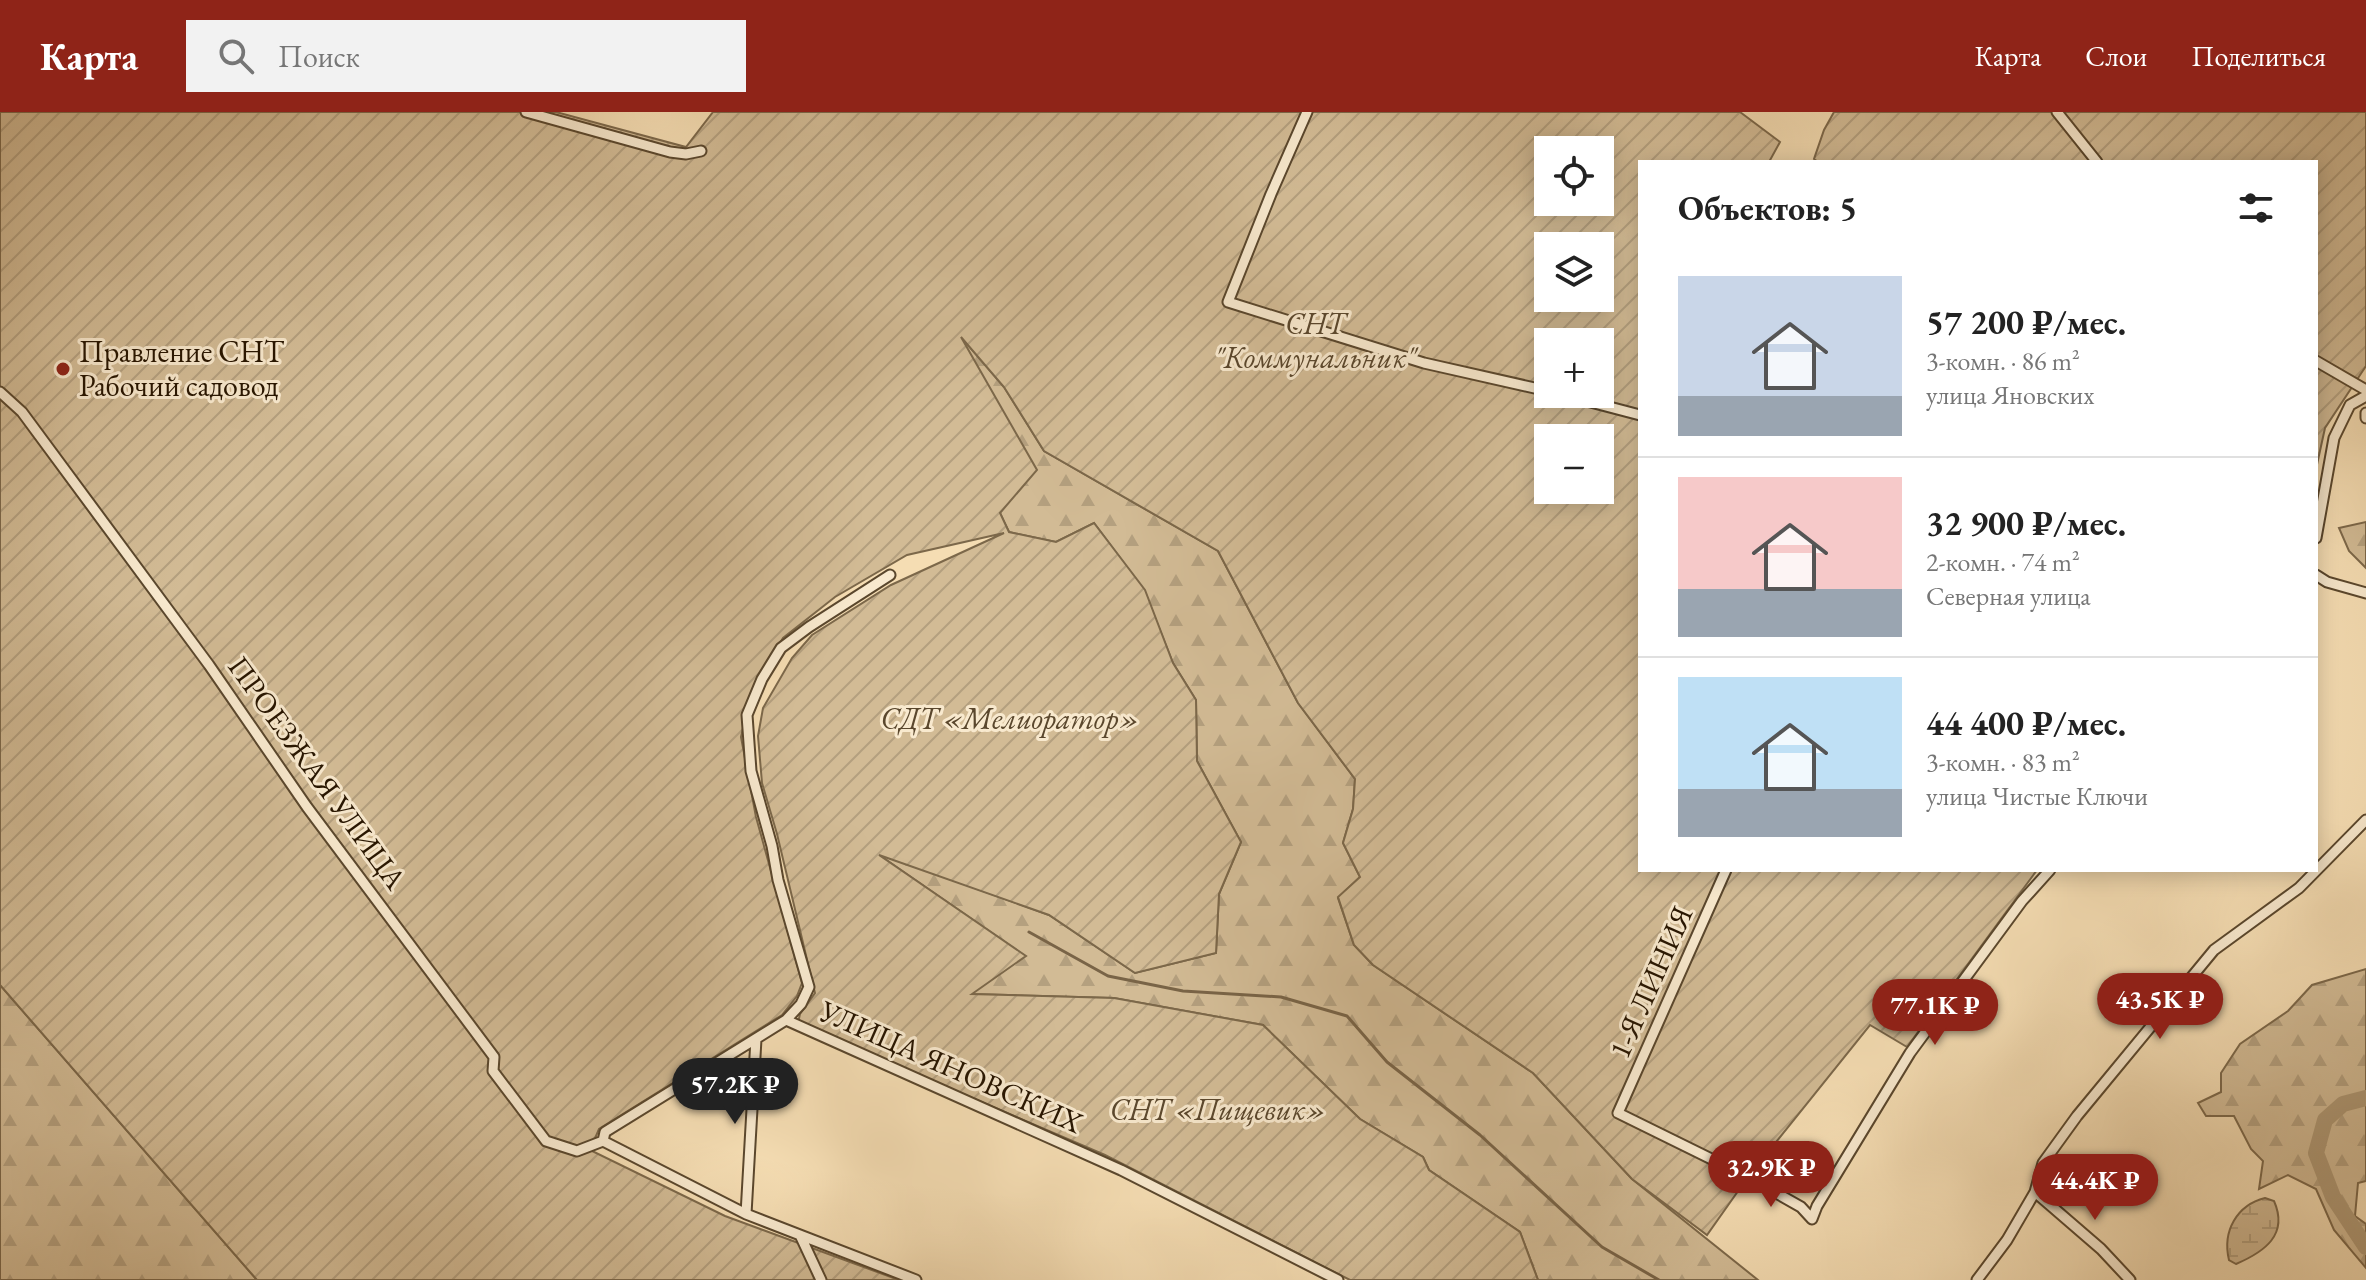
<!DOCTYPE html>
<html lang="ru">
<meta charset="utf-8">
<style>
:root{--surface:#fff;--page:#f2f2f2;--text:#222;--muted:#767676;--line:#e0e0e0;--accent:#8f2418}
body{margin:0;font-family:"EB Garamond",serif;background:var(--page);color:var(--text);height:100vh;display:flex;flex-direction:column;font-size:30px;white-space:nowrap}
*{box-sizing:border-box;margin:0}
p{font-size:26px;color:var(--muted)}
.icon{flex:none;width:44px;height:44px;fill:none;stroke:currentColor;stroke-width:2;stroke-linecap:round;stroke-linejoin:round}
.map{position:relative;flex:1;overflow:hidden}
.panel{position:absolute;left:1638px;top:48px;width:680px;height:712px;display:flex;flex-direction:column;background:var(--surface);border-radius:0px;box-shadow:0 4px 20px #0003}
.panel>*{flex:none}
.fabs{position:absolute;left:1534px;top:24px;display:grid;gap:16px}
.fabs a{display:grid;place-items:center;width:80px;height:80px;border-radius:0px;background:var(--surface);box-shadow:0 4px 20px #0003;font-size:40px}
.price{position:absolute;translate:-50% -68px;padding:0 18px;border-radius:28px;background:var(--accent);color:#fff;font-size:26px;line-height:52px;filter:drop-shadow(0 2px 4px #0008)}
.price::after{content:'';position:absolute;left:50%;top:48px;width:24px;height:18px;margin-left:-12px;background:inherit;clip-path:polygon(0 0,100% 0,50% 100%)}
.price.on{background:#222;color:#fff}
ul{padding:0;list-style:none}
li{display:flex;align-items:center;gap:24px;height:200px;padding:0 40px}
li+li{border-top:2px solid var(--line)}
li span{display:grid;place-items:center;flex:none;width:224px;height:160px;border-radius:0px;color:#555}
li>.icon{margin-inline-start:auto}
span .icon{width:96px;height:96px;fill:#fffc;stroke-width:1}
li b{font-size:34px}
h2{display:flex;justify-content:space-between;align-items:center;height:96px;padding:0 40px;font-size:34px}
header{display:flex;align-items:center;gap:48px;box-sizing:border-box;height:112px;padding:0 40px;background:var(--accent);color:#fff}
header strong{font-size:38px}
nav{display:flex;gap:44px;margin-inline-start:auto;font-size:28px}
.search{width:560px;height:72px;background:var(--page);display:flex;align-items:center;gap:20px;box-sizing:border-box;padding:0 28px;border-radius:0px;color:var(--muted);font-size:30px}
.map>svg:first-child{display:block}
.forest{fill:url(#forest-firs);stroke:#7c684a;stroke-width:2}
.wetland{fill:url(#wetland-marsh);stroke:#7c684a;stroke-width:2}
.garden{fill:url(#garden-furrows);stroke:#7c684a;stroke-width:2;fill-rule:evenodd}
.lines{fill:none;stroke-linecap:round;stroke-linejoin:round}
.stream{stroke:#796447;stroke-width:3}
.river{stroke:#af9976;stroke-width:16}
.minor-casing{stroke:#5a472d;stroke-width:13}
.minor{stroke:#f8e9ce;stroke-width:9}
.poi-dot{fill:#8f2418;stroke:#f8e9ce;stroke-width:3}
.labels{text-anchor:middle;stroke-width:6;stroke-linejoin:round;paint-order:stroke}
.park-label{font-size:30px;font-style:italic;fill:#5a472d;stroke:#f8e9ce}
.poi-label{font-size:30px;fill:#271500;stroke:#f8e9ce;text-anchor:start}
.street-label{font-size:30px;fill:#271500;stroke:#f8e9ce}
</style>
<header>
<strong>Карта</strong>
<div class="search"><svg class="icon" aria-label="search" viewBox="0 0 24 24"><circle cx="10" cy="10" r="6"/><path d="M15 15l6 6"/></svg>Поиск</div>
<nav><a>Карта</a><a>Слои</a><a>Поделиться</a></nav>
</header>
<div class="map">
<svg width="2366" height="1168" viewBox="0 0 2366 1168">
<defs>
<pattern id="forest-firs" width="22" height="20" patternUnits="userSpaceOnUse" patternTransform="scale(2)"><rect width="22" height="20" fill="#d2bb95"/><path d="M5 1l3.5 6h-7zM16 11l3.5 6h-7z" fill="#b4a07f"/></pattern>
<pattern id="wetland-marsh" width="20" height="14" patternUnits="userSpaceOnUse" patternTransform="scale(2)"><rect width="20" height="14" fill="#d2bb95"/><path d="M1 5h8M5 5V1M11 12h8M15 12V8" fill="none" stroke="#b4a07f"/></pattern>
<pattern id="garden-furrows" width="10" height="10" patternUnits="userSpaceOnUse" patternTransform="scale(2)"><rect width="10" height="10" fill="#d2bb95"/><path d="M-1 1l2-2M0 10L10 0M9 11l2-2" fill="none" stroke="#b4a07f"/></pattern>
</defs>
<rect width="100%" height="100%" fill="#f5ddb3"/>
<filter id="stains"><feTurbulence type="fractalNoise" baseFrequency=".0025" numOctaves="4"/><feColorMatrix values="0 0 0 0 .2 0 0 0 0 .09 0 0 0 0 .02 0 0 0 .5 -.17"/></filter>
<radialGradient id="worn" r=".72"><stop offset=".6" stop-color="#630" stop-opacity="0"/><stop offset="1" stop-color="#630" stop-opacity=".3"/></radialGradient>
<path class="forest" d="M957 220 1004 275 1044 339 1218 439 1298 591 1355 667 1353 697 1343 731 1360 765 1338 786 1354 833 1373 853 1533 961 1632 1067 1758 1168H1538L1520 1120 1429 1058 1423 1045 1360 1007 1263 913 1114 886 970 882 1025 844 875 740 1049 803 1135 861 1216 841 1219 782 1241 730 1197 649 1196 588 1173 551 1144 478 1094 411 1056 430 1009 420 1000 401Z
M2366 410V456L2349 439 2339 416Z
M2366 857V1069L2358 1071 2355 1104 2366 1112V1156L2334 1118 2316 1077 2288 1063 2259 1077 2263 1049 2251 1037 2234 1004H2206L2198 991 2221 980V961L2240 932 2288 899 2312 873Z
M0 873 257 1168H0Z"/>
<path class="wetland" d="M2265 1086 2274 1089C2289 1123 2264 1140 2236 1152L2229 1148C2222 1119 2237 1093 2265 1086Z"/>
<path class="garden" d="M0 0H556L686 35 713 0H1740L1780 30 1769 50H1640V758H2037L1907 935 1870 913 1748 1065 1707 1123 1632 1067 1533 961 1373 853 1354 833 1338 785 1360 765 1343 731 1353 697 1355 667 1298 591 1218 439 1044 339 1004 275 961 225 1037 358 1000 401 1009 420 1056 430 1094 411 1145 478 1173 551 1196 588 1197 649 1241 730 1219 782 1216 841 1135 861 1049 803 879 743 1026 844 972 882 1114 886 1263 913 1360 1007 1423 1045 1429 1058 1520 1120 1538 1168H1350L1105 1043 798 911 800 902 815 881 777 722 762 671 758 624 763 596 792 546 812 523 891 473 1004 421 907 443 835 485 783 526 751 580 741 625 756 705 802 871 797 884 782 903 599 1017 590 1038 725 1104 899 1168H257L0 873ZM1548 38H1600V90H1548ZM1548 134H1600V186H1548ZM1548 230H1600V282H1548ZM1548 326H1600V378H1548Z
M1834 0H2366V254L2325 316 2316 357V50H1818L1814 47 1824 18Z"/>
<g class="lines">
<path class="stream" d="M1029 820 1108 864 1183 879 1281 885 1347 904 1387 950 1480 1023 1602 1135 1659 1168"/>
<path class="river" d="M2366 986 2343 992 2325 1008 2316 1041 2333 1085 2366 1135"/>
<g class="minor-casing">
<path id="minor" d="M526 0 670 40 686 42 701 39
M1307 0 1271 82 1228 190 1424 251 1548 279
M2057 0 2097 50
M2316 249 2366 278
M0 280 22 300 209 553 307 695 494 945 493 959 546 1029 577 1039 603 1029
M1560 282 1640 303
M2366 301V306
M2316 426 2334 326 2350 293 2366 284
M2316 463 2327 470 2366 481
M1726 758 1618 1001 1748 1065 1801 1095 1812 1107 1817 1094 1910 941 2022 789 2050 758
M786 908 801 892 809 875 778 768 772 734 751 659 747 603 762 567 781 536 809 515 890 463
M603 1029 605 1020 786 908 1121 1058 1338 1168
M603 1029 746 1102 916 1168
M2035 1080 2101 1137 2130 1168
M746 1102 756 927
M800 1123 821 1168
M1977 1168 2007 1128 2035 1080 2043 1051 2077 1004 2214 838 2299 776 2366 708"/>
</g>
<use href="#minor" class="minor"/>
</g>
<circle class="poi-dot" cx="63" cy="257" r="8"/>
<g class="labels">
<g class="park-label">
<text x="1315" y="222">СНТ<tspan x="1315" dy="34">"Коммунальник"</tspan></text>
<text x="1010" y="617">СДТ «Мелиоратор»</text>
<text x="1218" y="1008">СНТ «Пищевик»</text>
</g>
<g class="poi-label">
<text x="79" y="250">Правление СНТ<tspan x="79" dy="34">Рабочий садовод</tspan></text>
</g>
<g class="street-label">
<text transform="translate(317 661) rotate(54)" y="10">ПРОЕЗЖАЯ УЛИЦА</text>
<text transform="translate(1651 870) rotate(-66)" y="10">1-Я ЛИНИЯ</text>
<text transform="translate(951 955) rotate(24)" y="10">УЛИЦА ЯНОВСКИХ</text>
</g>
</g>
<rect width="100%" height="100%" filter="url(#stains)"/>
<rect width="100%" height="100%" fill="url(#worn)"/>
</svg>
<div class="fabs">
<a><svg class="icon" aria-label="locate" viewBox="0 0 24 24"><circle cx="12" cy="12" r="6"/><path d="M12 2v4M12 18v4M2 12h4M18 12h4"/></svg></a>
<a><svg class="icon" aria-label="layers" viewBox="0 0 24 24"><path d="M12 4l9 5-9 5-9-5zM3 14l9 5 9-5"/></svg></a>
<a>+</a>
<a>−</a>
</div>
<b class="price" style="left:2160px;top:929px">43.5K ₽</b>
<b class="price" style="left:1935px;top:935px">77.1K ₽</b>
<b class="price on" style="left:735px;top:1014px">57.2K ₽</b>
<b class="price" style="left:1771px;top:1097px">32.9K ₽</b>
<b class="price" style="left:2095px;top:1110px">44.4K ₽</b>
<section class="panel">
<h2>Объектов: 5<svg class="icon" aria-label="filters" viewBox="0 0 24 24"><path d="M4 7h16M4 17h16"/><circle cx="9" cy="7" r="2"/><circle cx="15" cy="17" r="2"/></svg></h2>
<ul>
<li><span style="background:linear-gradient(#c9d6e8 75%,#9aa5b1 0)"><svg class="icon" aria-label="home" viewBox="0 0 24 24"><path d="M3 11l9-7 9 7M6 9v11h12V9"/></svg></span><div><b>57 200 ₽/мес.</b><p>3-комн. · 86 m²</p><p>улица Яновских</p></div></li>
<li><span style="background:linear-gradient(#f6c9c9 70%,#9aa5b1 0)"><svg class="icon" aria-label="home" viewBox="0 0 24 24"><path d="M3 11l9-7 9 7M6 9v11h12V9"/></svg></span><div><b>32 900 ₽/мес.</b><p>2-комн. · 74 m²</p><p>Северная улица</p></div></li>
<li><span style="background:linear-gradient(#bfe0f5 70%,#9aa5b1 0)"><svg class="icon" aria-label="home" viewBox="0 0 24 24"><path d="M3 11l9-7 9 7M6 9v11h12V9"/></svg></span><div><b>44 400 ₽/мес.</b><p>3-комн. · 83 m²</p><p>улица Чистые Ключи</p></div></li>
</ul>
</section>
</div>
